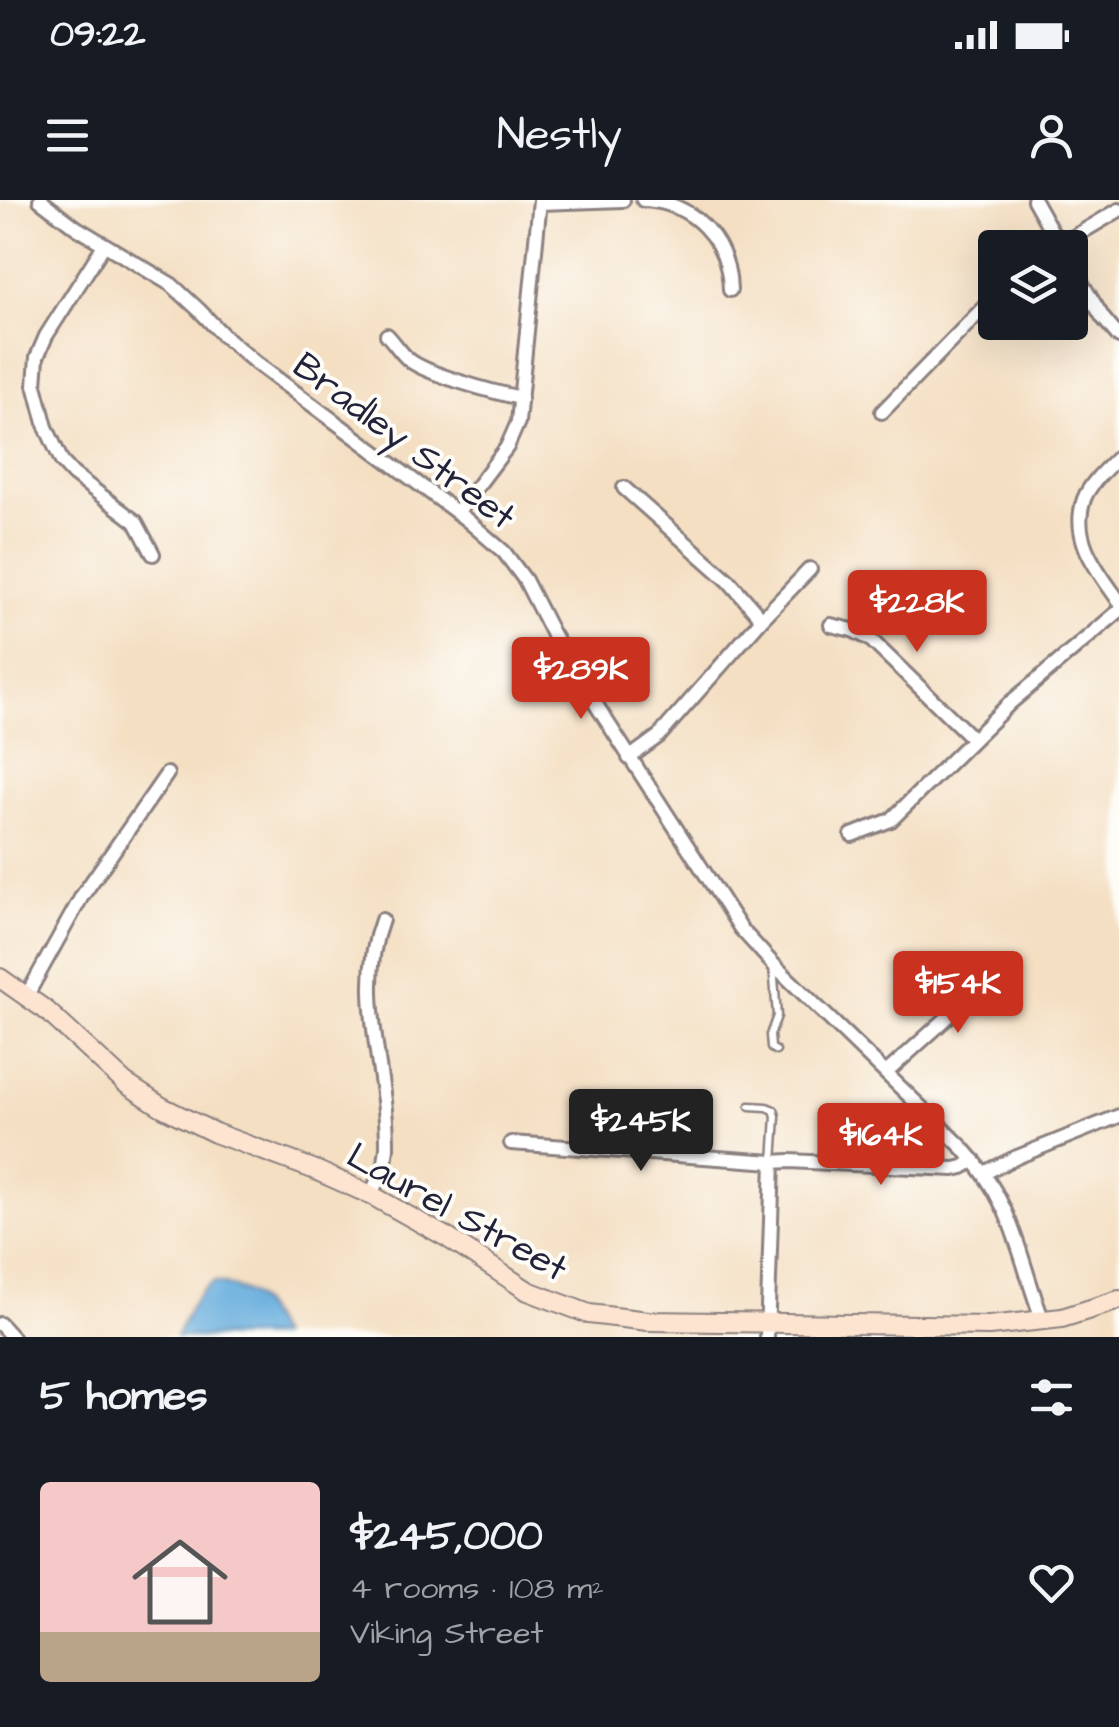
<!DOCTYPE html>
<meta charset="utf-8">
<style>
:root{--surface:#171b24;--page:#20242c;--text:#f1f3f6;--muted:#9ea1a6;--line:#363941;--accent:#c8321e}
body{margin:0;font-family:"Architects Daughter",sans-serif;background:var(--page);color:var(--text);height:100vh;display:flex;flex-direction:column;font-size:38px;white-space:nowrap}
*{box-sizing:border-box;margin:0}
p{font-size:32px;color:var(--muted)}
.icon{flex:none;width:55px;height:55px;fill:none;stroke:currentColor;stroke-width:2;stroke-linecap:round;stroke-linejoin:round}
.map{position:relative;height:1137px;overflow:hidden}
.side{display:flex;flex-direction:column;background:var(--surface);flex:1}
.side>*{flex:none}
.controls{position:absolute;left:978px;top:30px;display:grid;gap:20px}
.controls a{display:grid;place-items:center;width:110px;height:110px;border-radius:10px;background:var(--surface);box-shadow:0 10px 40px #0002;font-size:50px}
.price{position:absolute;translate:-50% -85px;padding:0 22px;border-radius:10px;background:var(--accent);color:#fff;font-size:32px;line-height:65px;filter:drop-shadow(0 2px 5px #0008)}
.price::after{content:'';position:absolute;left:50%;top:60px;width:30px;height:22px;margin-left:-15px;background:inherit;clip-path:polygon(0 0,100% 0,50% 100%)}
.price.active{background:#222;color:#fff}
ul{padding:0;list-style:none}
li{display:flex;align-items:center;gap:30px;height:250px;padding:0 40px}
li+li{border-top:2px solid var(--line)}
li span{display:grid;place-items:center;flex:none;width:280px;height:200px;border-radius:10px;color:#555}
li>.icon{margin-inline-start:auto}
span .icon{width:120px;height:120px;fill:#fffc;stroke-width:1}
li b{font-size:42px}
h2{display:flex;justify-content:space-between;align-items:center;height:120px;padding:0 40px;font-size:42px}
.status{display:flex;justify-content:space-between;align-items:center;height:70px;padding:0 50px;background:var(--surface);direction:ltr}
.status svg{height:28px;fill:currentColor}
header{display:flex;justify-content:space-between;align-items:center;height:130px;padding:0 40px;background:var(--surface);font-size:45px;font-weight:600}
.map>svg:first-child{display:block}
.water{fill:#67aede;stroke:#44688c;stroke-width:2.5}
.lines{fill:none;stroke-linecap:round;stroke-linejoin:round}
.lane-casing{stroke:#8b807f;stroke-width:11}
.street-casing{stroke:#8b807f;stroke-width:18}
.secondary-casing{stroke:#8b807f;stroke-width:22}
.lane{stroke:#fff;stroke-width:6}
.street{stroke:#fff;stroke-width:12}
.secondary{stroke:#fde4d1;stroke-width:18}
.labels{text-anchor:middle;stroke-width:8;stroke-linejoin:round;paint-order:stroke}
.street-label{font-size:38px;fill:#22223b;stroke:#fdfcf7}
</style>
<div class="status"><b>09:22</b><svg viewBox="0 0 49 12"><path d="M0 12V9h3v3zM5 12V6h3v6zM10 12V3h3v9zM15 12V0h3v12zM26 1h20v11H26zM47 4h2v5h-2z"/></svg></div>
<header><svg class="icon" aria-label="menu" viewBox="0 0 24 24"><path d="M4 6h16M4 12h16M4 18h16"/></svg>Nestly<svg class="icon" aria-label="person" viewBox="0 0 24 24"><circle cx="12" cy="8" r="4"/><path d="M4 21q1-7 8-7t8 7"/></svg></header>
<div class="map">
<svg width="1119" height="1137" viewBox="0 0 1119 1137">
<rect width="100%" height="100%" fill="#fdfcf7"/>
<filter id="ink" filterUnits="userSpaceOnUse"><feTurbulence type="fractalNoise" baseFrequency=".01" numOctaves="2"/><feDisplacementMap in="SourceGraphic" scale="20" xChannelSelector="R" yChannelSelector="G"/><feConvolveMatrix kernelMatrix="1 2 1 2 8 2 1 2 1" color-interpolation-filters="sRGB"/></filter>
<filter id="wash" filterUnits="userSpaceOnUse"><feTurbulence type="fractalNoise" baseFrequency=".0048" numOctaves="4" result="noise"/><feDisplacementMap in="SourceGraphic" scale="40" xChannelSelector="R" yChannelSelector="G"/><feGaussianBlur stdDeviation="2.25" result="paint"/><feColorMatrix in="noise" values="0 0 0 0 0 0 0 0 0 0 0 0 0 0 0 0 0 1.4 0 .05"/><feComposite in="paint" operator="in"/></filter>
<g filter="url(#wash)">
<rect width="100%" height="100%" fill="#f4dfc3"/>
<path class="water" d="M214 1082C257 1091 260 1100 279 1137H176C186 1117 194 1093 214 1082Z"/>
</g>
<g filter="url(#ink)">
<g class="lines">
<g class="lane-casing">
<path id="lane" d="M773 765 777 816 770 835 771 848 776 851
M750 906 767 907 774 910 776 916 773 962"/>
</g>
<g class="street-casing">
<path id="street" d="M40 0 77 28 172 85 199 110 223 135 256 163 467 320 504 352 525 380 552 433 582 483 741 729 773 764 962 947C1015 1004 1017 1053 1043 1121
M643 0C693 2 729 40 730 90
M1034 0 1061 48
M540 3 623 0
M104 45 46 136 37 157 35 185 46 227 62 262 73 274 136 322 153 354
M1055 48 1119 10
M1070 64 1103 118 1119 137
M387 135C394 142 400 152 408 159 425 174 496 193 521 198
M882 212 995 96
M1119 256C1107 268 1090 283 1084 299 1070 339 1098 371 1119 401
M624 288 729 381 762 419
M457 313 507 247 518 222 540 0
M831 425 852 430 870 439 972 538
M629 558 659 536 762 419 810 369
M852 635 891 620 1010 503 1119 411
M27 795 82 696 167 574
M886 873 959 807 1008 771
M511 943 773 962 789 961 954 969 963 967 974 960
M984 973 1017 957 1119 916
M371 995 385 963 387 948C388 873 354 794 382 720
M0 1124 12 1137
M767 1137 773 962"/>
</g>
<g class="secondary-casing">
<path id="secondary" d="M0 778 47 811 125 883 162 907 215 933 313 969 371 995 448 1038 528 1091 589 1114 648 1121 989 1126 1062 1118 1119 1100"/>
</g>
<use href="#lane" class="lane"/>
<use href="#street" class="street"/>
<use href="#secondary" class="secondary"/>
</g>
</g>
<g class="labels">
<g class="street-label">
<text transform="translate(405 240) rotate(37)" y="13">Bradley Street</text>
<text transform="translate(458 1011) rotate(29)" y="13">Laurel Street</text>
</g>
</g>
</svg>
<div class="controls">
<a><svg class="icon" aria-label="layers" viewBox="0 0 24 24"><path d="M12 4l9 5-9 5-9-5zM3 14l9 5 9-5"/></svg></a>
</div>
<b class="price" style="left:917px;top:455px">$228K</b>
<b class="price" style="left:581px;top:522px">$289K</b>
<b class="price" style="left:958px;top:836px">$154K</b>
<b class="price active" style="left:641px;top:974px">$245K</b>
<b class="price" style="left:881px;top:988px">$164K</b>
</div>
<section class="side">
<h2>5 homes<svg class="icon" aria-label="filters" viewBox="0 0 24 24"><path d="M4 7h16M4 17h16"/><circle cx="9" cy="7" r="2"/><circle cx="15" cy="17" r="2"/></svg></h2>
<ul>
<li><span style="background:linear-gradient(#f6c9c9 75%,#b9a48a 0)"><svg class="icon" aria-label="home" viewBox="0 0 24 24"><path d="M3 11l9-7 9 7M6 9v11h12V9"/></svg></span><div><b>$245,000</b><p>4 rooms · 108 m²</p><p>Viking Street</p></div><svg class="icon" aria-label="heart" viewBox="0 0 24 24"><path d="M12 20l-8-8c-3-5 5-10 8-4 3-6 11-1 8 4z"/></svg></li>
</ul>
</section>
